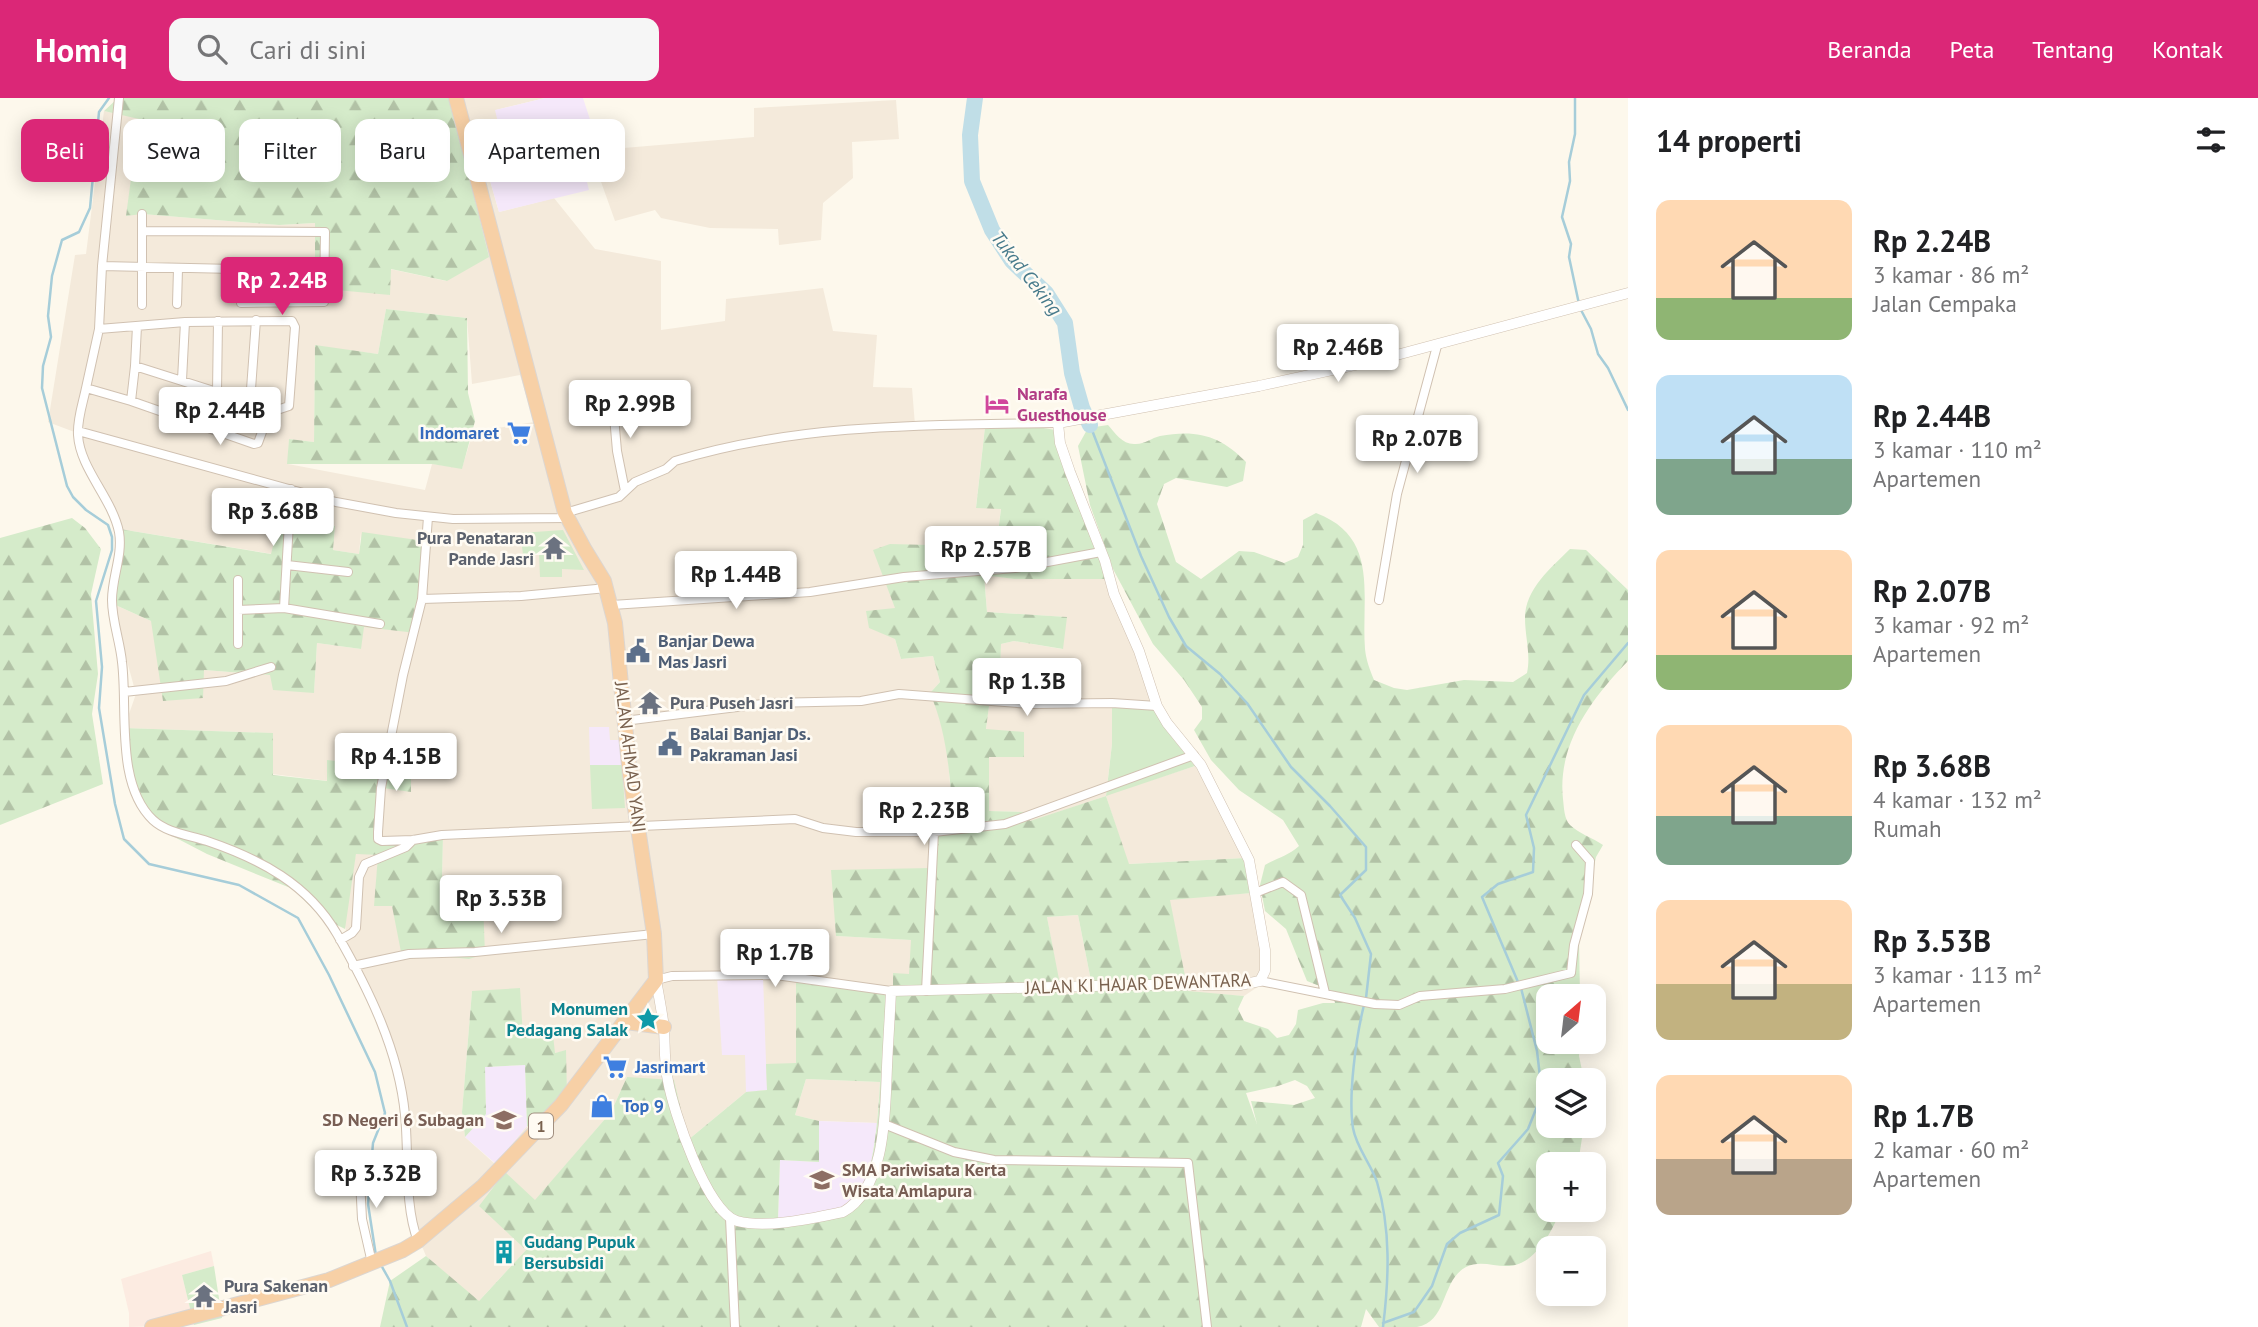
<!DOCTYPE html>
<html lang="id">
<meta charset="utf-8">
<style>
:root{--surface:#fff;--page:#f6f6f6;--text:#202124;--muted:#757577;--accent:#db2777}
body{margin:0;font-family:"PT Sans",sans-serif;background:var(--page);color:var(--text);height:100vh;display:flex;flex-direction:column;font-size:26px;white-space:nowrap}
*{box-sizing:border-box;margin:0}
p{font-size:23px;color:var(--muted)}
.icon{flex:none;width:38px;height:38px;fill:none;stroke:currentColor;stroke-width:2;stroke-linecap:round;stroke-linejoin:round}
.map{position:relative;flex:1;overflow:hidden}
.drawer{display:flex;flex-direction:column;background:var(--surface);width:630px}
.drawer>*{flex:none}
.top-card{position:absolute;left:21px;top:21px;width:665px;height:63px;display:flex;gap:14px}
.needle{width:46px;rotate:28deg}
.controls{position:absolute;left:1536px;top:886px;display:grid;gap:14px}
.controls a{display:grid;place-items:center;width:70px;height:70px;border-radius:14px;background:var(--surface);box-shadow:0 4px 18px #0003;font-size:35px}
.price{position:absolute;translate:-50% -60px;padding:0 16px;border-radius:7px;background:#fff;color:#222;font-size:23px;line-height:46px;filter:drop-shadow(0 2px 4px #0008)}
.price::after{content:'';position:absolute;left:50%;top:42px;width:21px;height:16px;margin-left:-10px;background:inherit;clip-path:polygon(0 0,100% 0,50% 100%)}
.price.current{background:var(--accent);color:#fff}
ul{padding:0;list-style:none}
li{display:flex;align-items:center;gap:21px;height:175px;padding:0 28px}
li span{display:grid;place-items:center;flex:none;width:196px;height:140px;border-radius:14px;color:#555}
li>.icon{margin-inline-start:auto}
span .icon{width:84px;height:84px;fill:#fffc;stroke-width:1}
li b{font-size:30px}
h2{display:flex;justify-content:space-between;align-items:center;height:84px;padding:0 28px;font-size:30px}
.pill{padding:0 24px;border-radius:14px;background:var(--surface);box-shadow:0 4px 18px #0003;font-size:24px;line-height:63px}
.pill.current{background:var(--accent);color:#fff}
header{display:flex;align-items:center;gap:42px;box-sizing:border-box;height:98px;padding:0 35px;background:var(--accent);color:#fff}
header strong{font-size:33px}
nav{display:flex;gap:38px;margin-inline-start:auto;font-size:24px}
.search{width:490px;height:63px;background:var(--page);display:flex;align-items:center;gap:18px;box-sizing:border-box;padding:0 24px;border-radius:14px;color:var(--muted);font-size:26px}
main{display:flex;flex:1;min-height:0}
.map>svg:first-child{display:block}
.residential{fill:#f4eadb;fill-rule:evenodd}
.commercial{fill:#fcebe1}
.education{fill:#f5e8fa}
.grass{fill:#d5ebca}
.forest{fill:url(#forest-firs);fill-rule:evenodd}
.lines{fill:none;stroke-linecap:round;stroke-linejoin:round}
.stream{stroke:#a6cdd9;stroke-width:2.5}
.river{stroke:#c0dee7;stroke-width:16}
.minor-casing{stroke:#d0c1b1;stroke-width:10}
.tertiary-casing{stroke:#d0c1b1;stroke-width:11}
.trunk-casing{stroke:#dcd6d1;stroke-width:16}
.minor{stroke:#fff;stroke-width:8}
.tertiary{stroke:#fff;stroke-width:10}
.trunk{stroke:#f7d0a6;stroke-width:14}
.labels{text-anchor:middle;stroke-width:5;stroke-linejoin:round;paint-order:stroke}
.shield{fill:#fffbf3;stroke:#a18f80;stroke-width:2}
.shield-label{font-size:16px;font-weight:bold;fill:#79614e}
.hotel-label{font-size:18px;font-weight:bold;fill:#b23c85;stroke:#fffbf3;text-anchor:start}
.shop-label{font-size:18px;font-weight:bold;fill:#366cbe;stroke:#fffbf3;text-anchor:start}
.worship-label{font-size:18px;font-weight:bold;fill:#5b616d;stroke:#fffbf3;text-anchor:start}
.service-label{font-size:18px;font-weight:bold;fill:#4e5e75;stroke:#fffbf3;text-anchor:start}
.street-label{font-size:18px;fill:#79614e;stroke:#fffbf3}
.culture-label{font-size:18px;font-weight:bold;fill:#0d838f;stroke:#fffbf3;text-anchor:end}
.education-label{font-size:18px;font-weight:bold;fill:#785e54;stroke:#fffbf3;text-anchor:end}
.water-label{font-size:19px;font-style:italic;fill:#477a8b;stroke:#fffbf3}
</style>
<header>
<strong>Homiq</strong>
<div class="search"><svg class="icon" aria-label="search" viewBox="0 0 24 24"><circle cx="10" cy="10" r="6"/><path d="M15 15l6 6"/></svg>Cari di sini</div>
<nav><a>Beranda</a><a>Peta</a><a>Tentang</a><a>Kontak</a></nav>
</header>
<main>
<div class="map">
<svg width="1628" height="1229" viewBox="0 0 1628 1229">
<defs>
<pattern id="forest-firs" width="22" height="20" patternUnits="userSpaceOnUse" patternTransform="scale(1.75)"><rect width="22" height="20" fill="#d5ebca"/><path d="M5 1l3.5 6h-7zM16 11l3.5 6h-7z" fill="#b2c2a6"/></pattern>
</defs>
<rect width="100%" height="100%" fill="#fdf8ec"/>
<path class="residential" d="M450 0H545L496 12 499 29 476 34 499 114 554 100 595 151 661 163V232L725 223 726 201 823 190 833 233 877 237 873 289 912 290 915 327 985 329 976 409 1001 410 994 466 932 474 895 510V541L901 561 933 558 940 584 930 595 939 615 947 650 954 732 931 770 836 838 912 842 910 876 894 895 796 966 767 992 746 994 688 1042 627 979 611 1014 535 1103 479 1107 526 1152 478 1204 426 1158 413 1127 408 1050 392 950 352 868 344 822 356 755 378 757 375 808H392L442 782 443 738 380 740 328 662V683L272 676V635L124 630 136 596 111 505 151 523 204 572 270 577 314 594 317 545 361 551V434L359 456 333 452 335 428 281 416 272 456 114 430 77 335 48 324 75 157 86 156 104 13 139 20 142 116 279 127 315 125 389 197 390 171 446 183ZM386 211 467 220 472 286 520 277 534 324 473 334 462 370 432 366 425 392 288 366 289 341 314 344 315 248 378 256ZM472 893 523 938 555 955 565 953 538 1035 527 1028 495 1066 465 1039 462 1014Z
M896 2 899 41 852 44 853 80 823 105 821 142 779 147 778 131 710 130 661 120 655 112 615 123 600 81 586 83 579 56 600 52 754 39V10Z
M319 46H338L339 72H325V76L310 77 308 57H320Z
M984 476 1014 481H1109L1155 607 1112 606V646L1106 697 1195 668 1245 760 1128 766 1106 698 1029 724 1026 714 989 713V659H1024L986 632 989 607 999 608 1001 546 1014 543 1062 551 1066 519 987 514Z
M1252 795 1263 850 1262 886 1244 898 1188 894 1169 801Z
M1078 817 1093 893 1061 897 1047 819Z
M806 981 880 984 877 1025 819 1023 795 1017Z"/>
<path class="commercial" d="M211 1153 214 1168 182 1177 194 1227 129 1229V1215L121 1181Z"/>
<path class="education" d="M545 0H583L600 52 580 56 589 92 499 114 476 34 499 29 495 12Z
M589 629H609L610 642H620L622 667H590Z
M717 878H763L767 992 746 994 745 957H722Z
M525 967 527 1028 496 1066 465 1039 486 1016 485 969Z
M819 1023 877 1025 872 1062 859 1100 846 1113 778 1122 780 1062 819 1064Z"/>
<path class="grass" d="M563 432 584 472 562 471V479H540L539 456H523L520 435Z
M1112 606 1155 607 1166 632 1195 668 1106 698 1112 646Z
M590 667H622L625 710 592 711Z
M214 1168 222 1220 194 1227 182 1177Z"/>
<path class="forest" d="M118 0H450L489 159 447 183 391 171 390 197 315 190V125L279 127 142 116 126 118 139 21 104 13ZM320 46H337L338 72H325V76L310 77 308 57H320Z
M386 211 467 220 468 295 475 323 462 371 432 366H287L289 341 314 344 315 247 378 256Z
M1108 327C1115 335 1122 346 1134 346 1144 347 1151 340 1160 338 1197 331 1221 338 1246 364L1243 383 1227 389 1176 380 1164 386 1157 406 1176 464 1201 481 1239 453 1254 454 1284 465 1298 459 1303 447V422L1316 415C1380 439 1361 497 1365 551 1366 562 1370 572 1374 582L1394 590 1407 592 1464 582 1513 584 1527 575C1531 556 1525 539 1525 520 1525 491 1551 470 1570 451L1586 452 1628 492V563C1592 600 1557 646 1563 701 1564 709 1564 721 1570 727 1578 735 1593 740 1603 747L1596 759 1579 840 1580 898H1549V943H1580L1579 958 1584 982H1549V1027H1584L1578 1066H1549V1111H1561C1553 1132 1535 1167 1509 1168 1495 1169 1480 1162 1466 1169 1441 1182 1448 1224 1417 1229 1405 1229 1391 1229 1379 1229L1366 1211 1361 1229H380L390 1183 426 1158 479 1203 526 1152 479 1108 505 1074 535 1102 611 1014 627 979 674 982 688 1042 746 994 767 992 766 966 796 965V883L893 895V875L909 876 911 842 836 838 831 772 930 770 928 732H954C950 685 949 639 930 595L940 584 933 558 901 561 895 541 869 530 866 513 895 510 873 452 890 446 929 447 932 474 994 466 1001 411 976 410 985 329H1037L1056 332 1109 481H1014L984 477 987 514 1067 519 1063 551 1014 543 1001 546 999 608H989L986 631 1024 634V659H989V713L1026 714 1030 723 1106 698 1129 766 1245 760 1252 795 1170 802 1188 893 1244 898 1238 911 1244 923 1268 931 1277 940 1289 937 1296 926 1298 912 1323 905H1335L1332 893 1307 883 1286 831 1265 813 1260 787 1265 767C1277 760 1288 758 1299 748L1283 722 1239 692 1211 662 1194 632 1202 621V609L1184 582 1153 546 1113 471 1090 407 1078 348 1088 330ZM1078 817 1093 893 1062 897 1047 819ZM806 981 880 984C878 1015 875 1095 847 1112 838 1117 791 1120 778 1121L780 1062 819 1064V1023L795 1017ZM1295 982 1307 988 1315 1000 1294 1007 1251 1003 1257 1026 1246 995 1278 988Z
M281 415 335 428 333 452 359 456 362 434 431 444 426 486 416 535 364 529 361 551 317 545 314 595 273 592 270 577 204 572 203 600 163 603 151 523 111 505 119 454 114 430 271 456Z
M72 420 85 430 101 451 91 496 98 576 92 616 103 686 0 727V440Z
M124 630 273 635V677L327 683V662L411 671V694L383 690 380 739 443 738 442 782 482 779 485 856 469 861 401 854 392 808H374L378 757 356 756 345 831 321 819 293 791 207 756 155 729 133 692Z
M520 890 523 938 553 937 555 955 566 952 567 998 538 1035 527 1028 525 967 485 969 486 1016 465 1039 462 1014 472 893Z"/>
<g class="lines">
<path class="stream" d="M109 0 99 14 90 110 79 134 62 142 52 178 48 218 51 239 43 268 42 290 67 388 73 399 86 412 108 427 112 439V452L96 503 102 569 99 610 115 706 124 741 149 766 239 787 298 820 329 877 375 974 385 1015 373 1045 368 1106 376 1158
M1575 0V36L1569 64 1570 83 1562 119 1571 146 1569 159 1579 206
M1581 212 1591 231 1598 256 1608 270 1628 312
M1090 327 1141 458 1169 519 1186 548 1220 576 1247 605 1291 669 1330 708 1366 749V772L1340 797 1355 820 1371 856 1366 900
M1518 884 1482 799 1498 786 1533 774 1534 750 1526 717 1584 597 1628 545
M1364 907C1356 939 1348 998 1353 1030 1356 1049 1371 1066 1377 1084 1391 1131 1389 1181 1383 1229
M381 1167 390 1183 407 1229
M1383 1225 1414 1214 1432 1188 1447 1146 1460 1135 1499 1117 1503 1078 1498 1065 1528 1031 1542 996 1537 953 1521 890"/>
<path class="river" d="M975 0 970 37 972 83 992 132 1012 163 1046 195 1065 225 1072 275 1082 310 1090 327"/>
<g class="minor-casing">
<path id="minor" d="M142 133 325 134 324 204 241 205
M102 168 324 173
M177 206 178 171
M142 207V116
M99 231 185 224 292 223 295 229 289 308 280 311 264 309 135 268 131 303 86 290 99 231 102 168 119 0
M135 268 137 228
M182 282 185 224
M86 290C83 305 77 321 78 337 80 371 112 400 119 434 123 457 112 479 112 502 112 523 120 543 122 564 128 611 115 686 153 722 167 735 189 737 207 743 260 761 308 786 337 836 369 892 399 953 405 1017 409 1055 404 1108 418 1143
M217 294 218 223
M612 295 617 353 625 393
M131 303 254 346 258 345 262 334 264 309
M250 305 256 222
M78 333 336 404 396 415 453 421 568 420
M565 415 619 399 635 384 666 371 675 363C799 325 930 327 1058 325
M428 419 422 501 403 577 381 690 378 734V741L382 743 413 742 442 737 795 721 823 730 856 734H934L1005 726 1194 657
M287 467 348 474
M422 501 521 498 607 490
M1379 502 1397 396 1437 248
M612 507 810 494 904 479 1015 470 1101 454
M284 510 291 391
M238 512 284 510 380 526
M238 546V482
M124 594 226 583 271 569
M624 623 770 605 861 603 899 596 1031 606 1112 605 1157 608
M1255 795 1283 784 1301 797 1325 895
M340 842 352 835 356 830 359 779 365 766 406 749 413 742
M353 868 409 856 475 854 654 836
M656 882 672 878 776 877 891 893
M1260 883 1375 906 1399 907 1420 898 1505 891 1571 875 1574 847 1588 796 1590 763 1576 747
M926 893 934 734
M884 1026 954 1054 994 1062 1188 1065 1207 1229
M359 1062 362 1121 372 1165
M730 1120 735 1229"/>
</g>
<g class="tertiary-casing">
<path id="tertiary" d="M656 882C659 898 662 914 664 930 665 947 664 965 668 983 673 1012 707 1115 737 1123 767 1131 814 1120 843 1114 887 1089 885 1012 887 969 888 944 890 918 891 893L1132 887H1240L1260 883 1265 873V852L1249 762 1201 667 1167 625 1157 608 1139 553 1114 496 1105 463 1070 374 1060 345 1058 325 1259 288 1378 262 1628 195"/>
</g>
<g class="trunk-casing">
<path id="trunk" d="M626 924 664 929
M152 1229 329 1182 403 1152 418 1143 483 1088 561 1007 656 882 654 836 630 677 615 525 604 483 585 452 565 415 456 0"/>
</g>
<use href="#minor" class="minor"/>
<use href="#tertiary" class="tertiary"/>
<use href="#trunk" class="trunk"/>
</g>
<defs>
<g id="hotel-bare" transform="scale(1.89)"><path d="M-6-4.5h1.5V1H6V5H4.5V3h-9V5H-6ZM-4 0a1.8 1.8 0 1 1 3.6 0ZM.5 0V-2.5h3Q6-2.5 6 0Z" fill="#d1479c" stroke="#fffbf3" stroke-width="2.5" paint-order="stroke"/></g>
<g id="supermarket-bare" transform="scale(1.89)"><path d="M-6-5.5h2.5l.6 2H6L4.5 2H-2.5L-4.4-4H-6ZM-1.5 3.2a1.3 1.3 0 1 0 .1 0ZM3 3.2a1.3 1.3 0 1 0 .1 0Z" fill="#3f7fe0" stroke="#fffbf3" stroke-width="2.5" paint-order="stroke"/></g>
<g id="temple-bare" transform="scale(1.89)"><path d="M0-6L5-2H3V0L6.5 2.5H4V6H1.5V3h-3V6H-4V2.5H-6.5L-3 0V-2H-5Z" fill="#6b7280" stroke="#fffbf3" stroke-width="2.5" paint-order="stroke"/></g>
<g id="civic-bare" transform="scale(1.89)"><path d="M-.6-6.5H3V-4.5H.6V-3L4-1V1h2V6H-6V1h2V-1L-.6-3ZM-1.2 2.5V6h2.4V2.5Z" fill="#5c6f8a" stroke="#fffbf3" stroke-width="2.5" paint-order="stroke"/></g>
<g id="sight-bare" transform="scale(1.89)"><path d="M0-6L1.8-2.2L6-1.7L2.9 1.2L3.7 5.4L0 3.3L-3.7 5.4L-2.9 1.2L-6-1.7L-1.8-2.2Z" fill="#0f9aa8" stroke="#fffbf3" stroke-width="2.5" paint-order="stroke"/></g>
<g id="shop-bare" transform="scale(1.89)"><path d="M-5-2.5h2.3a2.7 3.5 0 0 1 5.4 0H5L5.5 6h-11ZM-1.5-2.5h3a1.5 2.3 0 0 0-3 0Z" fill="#3f7fe0" stroke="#fffbf3" stroke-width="2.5" paint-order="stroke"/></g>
<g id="school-bare" transform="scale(1.89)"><path d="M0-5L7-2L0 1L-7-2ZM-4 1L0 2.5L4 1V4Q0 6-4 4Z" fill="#8d6e63" stroke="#fffbf3" stroke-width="2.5" paint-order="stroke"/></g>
<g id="building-bare" transform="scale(1.89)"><path d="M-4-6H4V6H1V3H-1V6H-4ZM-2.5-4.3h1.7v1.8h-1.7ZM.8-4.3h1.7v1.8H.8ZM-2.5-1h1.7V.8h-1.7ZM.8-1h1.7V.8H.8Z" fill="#0f9aa8" stroke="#fffbf3" stroke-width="2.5" paint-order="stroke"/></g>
</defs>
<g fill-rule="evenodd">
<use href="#hotel-bare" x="997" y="306"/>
<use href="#supermarket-bare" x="519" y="335"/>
<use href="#temple-bare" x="554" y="450"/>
<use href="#civic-bare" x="638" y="553"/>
<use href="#temple-bare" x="650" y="605"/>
<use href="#civic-bare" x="670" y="646"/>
<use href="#sight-bare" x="648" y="921"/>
<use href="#supermarket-bare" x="615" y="969"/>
<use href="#shop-bare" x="602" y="1008"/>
<use href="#school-bare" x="504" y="1022"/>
<use href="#school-bare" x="822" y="1082"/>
<use href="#building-bare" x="504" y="1154"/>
<use href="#temple-bare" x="204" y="1198"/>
</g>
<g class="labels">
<rect class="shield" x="529" y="1015.5" width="24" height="25" rx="5"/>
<g class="shield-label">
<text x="541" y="1034">1</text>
</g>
<g class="hotel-label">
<text x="1017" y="302">Narafa<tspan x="1017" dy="21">Guesthouse</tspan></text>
</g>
<g class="shop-label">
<text x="499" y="341" text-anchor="end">Indomaret</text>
<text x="635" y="975">Jasrimart</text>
<text x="622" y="1014">Top 9</text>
</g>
<g class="worship-label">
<text x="534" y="446" text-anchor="end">Pura Penataran<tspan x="534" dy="21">Pande Jasri</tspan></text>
<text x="670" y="611">Pura Puseh Jasri</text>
<text x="224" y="1194">Pura Sakenan<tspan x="224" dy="21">Jasri</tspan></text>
</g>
<g class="service-label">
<text x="658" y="549">Banjar Dewa<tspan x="658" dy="21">Mas Jasri</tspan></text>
<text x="690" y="642">Balai Banjar Ds.<tspan x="690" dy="21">Pakraman Jasi</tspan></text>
</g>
<g class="street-label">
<text transform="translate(630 659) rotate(83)" y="6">JALAN AHMAD YANI</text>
<text transform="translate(1138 886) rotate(-2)" y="6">JALAN KI HAJAR DEWANTARA</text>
</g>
<g class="culture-label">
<text x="628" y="917">Monumen<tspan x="628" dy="21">Pedagang Salak</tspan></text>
<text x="524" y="1150" text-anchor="start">Gudang Pupuk<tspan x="524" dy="21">Bersubsidi</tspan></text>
</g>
<g class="education-label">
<text x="484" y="1028">SD Negeri 6 Subagan</text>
<text x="842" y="1078" text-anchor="start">SMA Pariwisata Kerta<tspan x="842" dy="21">Wisata Amlapura</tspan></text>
</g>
<g class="water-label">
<text transform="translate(1027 175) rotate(52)" y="7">Tukad Ceking</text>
</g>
</g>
</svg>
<div class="controls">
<a><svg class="needle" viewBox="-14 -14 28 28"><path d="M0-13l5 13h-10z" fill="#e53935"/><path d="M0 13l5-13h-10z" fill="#757577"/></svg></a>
<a><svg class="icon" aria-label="layers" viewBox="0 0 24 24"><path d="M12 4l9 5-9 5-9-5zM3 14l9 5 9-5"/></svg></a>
<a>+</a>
<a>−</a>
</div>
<b class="price current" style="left:282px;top:219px">Rp 2.24B</b>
<b class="price" style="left:1338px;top:286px">Rp 2.46B</b>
<b class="price" style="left:630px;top:342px">Rp 2.99B</b>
<b class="price" style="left:220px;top:349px">Rp 2.44B</b>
<b class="price" style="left:1417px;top:377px">Rp 2.07B</b>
<b class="price" style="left:273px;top:450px">Rp 3.68B</b>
<b class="price" style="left:986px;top:488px">Rp 2.57B</b>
<b class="price" style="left:736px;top:513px">Rp 1.44B</b>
<b class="price" style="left:1027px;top:620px">Rp 1.3B</b>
<b class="price" style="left:396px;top:695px">Rp 4.15B</b>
<b class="price" style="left:924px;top:749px">Rp 2.23B</b>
<b class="price" style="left:501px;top:837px">Rp 3.53B</b>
<b class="price" style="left:775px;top:891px">Rp 1.7B</b>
<b class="price" style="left:376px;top:1112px">Rp 3.32B</b>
<div class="top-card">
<a class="pill current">Beli</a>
<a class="pill">Sewa</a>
<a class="pill">Filter</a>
<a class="pill">Baru</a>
<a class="pill">Apartemen</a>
</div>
</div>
<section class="drawer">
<h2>14 properti<svg class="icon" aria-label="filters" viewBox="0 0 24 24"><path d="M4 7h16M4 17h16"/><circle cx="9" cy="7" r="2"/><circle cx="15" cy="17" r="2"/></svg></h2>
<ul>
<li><span style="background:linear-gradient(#ffd9b3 70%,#8fb573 0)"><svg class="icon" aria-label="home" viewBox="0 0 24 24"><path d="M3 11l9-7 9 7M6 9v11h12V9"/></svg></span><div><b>Rp 2.24B</b><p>3 kamar · 86 m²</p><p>Jalan Cempaka</p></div></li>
<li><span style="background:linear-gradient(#bfe0f5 60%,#7fa58c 0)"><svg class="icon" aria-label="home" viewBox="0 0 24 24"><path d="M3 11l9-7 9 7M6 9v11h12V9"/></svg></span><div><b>Rp 2.44B</b><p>3 kamar · 110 m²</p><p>Apartemen</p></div></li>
<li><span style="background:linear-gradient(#ffd9b3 75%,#8fb573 0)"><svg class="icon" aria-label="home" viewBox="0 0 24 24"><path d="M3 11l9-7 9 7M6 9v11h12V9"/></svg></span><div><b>Rp 2.07B</b><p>3 kamar · 92 m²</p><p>Apartemen</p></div></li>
<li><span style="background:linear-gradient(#ffd9b3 65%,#7fa58c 0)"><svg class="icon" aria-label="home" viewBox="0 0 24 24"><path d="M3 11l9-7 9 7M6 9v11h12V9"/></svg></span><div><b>Rp 3.68B</b><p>4 kamar · 132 m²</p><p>Rumah</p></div></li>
<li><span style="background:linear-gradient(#ffd9b3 60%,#c2b280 0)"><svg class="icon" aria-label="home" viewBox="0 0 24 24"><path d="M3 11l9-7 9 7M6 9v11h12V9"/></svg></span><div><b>Rp 3.53B</b><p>3 kamar · 113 m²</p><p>Apartemen</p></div></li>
<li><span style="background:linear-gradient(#ffd9b3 60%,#b9a48a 0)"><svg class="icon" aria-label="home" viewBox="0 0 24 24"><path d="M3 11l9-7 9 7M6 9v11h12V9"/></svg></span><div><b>Rp 1.7B</b><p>2 kamar · 60 m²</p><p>Apartemen</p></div></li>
</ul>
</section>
</main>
